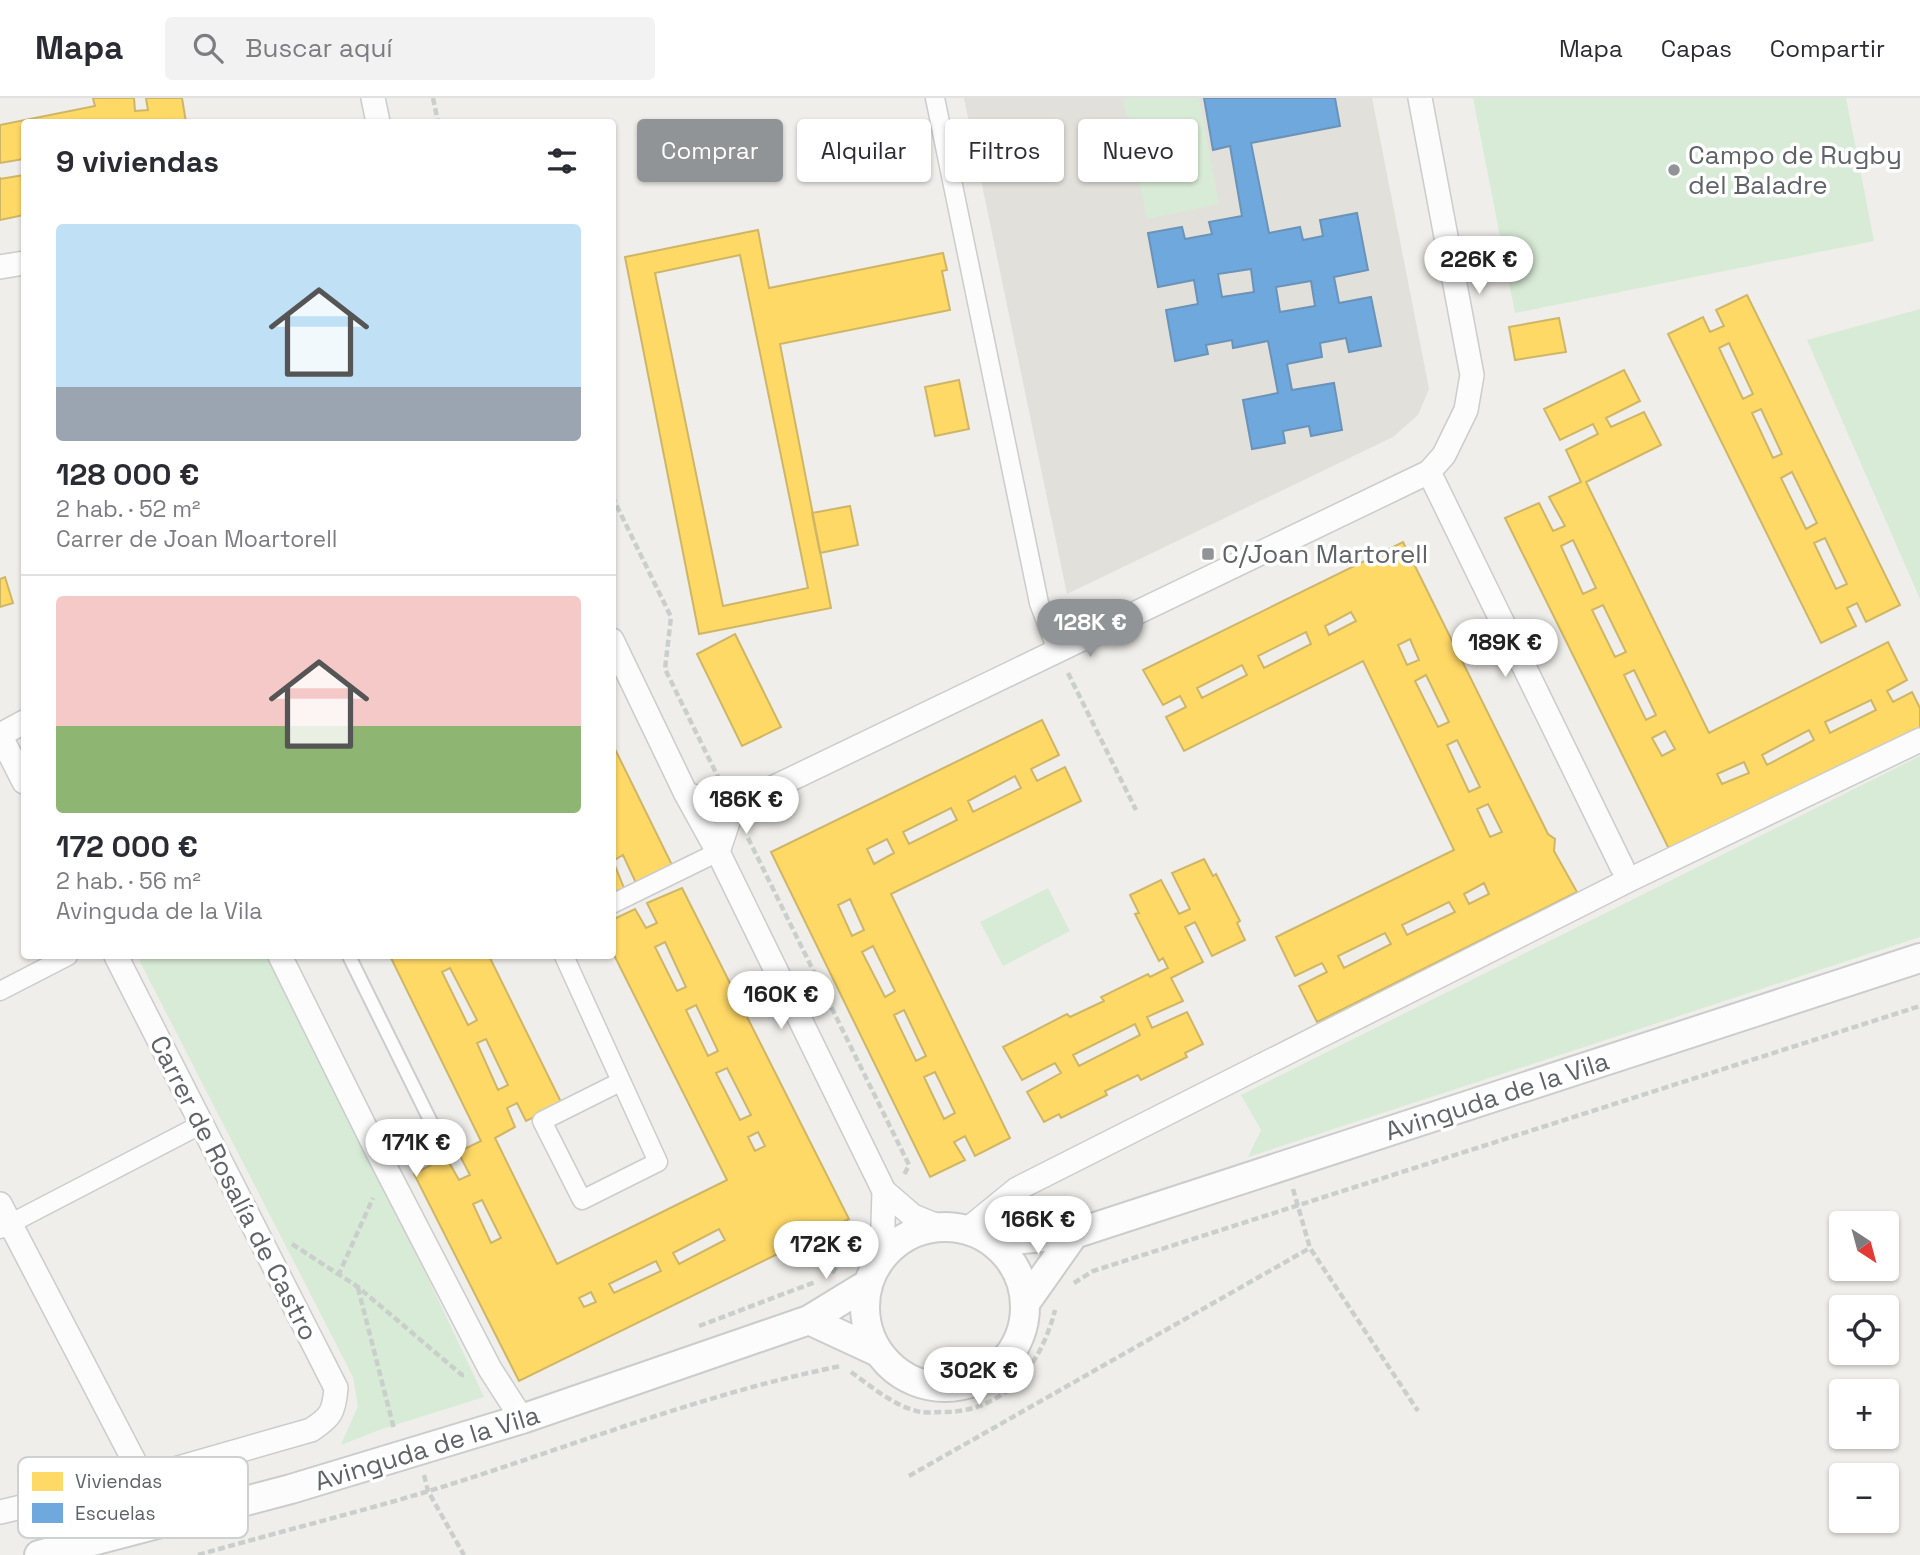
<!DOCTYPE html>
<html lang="es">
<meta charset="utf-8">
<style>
:root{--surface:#fff;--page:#f2f2f3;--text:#2b2b33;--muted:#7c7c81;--line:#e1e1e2;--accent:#919496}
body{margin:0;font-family:"Space Grotesk",sans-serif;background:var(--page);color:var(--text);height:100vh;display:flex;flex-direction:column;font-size:26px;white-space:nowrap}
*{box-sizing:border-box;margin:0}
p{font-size:23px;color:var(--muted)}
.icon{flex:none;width:38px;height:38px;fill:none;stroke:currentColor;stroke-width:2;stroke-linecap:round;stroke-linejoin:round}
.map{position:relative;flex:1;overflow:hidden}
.panel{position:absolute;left:21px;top:21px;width:595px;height:840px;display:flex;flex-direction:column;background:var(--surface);border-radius:7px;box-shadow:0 2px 5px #0004}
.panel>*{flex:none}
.top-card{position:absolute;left:637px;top:21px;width:665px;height:63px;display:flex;gap:14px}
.needle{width:46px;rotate:144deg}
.fabs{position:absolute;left:1829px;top:1113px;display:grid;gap:14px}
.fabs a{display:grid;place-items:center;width:70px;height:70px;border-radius:7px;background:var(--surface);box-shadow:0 2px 5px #0004;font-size:35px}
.price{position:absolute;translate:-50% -60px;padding:0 16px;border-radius:24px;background:#fff;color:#222;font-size:23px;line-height:46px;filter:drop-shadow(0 2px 4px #0008)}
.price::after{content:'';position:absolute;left:50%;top:42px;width:21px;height:16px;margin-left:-10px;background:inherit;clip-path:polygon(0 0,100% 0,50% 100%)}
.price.on{background:var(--accent);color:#fff}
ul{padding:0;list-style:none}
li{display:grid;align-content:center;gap:14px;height:371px;padding:0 35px}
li+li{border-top:2px solid var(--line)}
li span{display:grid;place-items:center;height:217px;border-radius:7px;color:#555}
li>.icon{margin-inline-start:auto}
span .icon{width:126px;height:126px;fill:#fffc;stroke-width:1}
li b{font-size:30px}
h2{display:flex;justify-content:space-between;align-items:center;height:84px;padding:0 35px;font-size:30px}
.pill{padding:0 24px;border-radius:7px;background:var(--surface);box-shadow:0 2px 5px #0004;font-size:24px;line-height:63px}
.pill.on{background:var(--accent);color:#fff}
header{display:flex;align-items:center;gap:42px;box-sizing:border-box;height:98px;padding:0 35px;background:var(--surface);border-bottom:2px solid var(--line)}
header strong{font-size:33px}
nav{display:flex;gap:38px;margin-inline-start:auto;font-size:24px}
.search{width:490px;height:63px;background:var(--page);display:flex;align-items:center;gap:18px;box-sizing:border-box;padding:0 24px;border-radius:7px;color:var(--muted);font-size:26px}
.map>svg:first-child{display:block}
.education{fill:#e2e0da}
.green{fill:#d8ebd6}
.homes{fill:#ffd966;stroke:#cfb667;stroke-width:2;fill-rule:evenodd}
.schools{fill:#6fa8dc;stroke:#6a93b9;stroke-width:2;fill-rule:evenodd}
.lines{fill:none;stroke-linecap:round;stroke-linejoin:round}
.service-casing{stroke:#cbcccc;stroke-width:16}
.pedestrian-casing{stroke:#cbcccc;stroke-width:21}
.minor-casing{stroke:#cbcccc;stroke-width:26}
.tertiary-casing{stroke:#cbcccc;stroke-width:32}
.path{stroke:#cacfcc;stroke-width:4.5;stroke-dasharray:7 3.5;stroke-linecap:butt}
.service{stroke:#fdfcfc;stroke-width:12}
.pedestrian{stroke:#fdfcfc;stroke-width:18}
.minor{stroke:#fdfcfc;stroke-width:23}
.tertiary{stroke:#fdfcfc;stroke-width:28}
.poi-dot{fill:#919496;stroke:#fff;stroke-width:2.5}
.labels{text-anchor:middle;stroke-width:7;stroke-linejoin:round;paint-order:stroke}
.poi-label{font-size:26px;fill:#5f6368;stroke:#fff;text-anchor:start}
.street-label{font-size:26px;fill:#5f6368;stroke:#fff}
.key{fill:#fff;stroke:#cfd0d2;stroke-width:2}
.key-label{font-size:19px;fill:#5f6368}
</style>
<header>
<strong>Mapa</strong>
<div class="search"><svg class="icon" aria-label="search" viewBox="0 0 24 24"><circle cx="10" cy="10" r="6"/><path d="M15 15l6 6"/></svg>Buscar aquí</div>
<nav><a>Mapa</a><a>Capas</a><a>Compartir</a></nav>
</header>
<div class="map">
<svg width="1920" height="1457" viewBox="0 0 1920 1457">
<rect width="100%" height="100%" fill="#efeeea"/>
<path class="education" d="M964 0H1372L1429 291 1418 317 1393 339 1067 496Z"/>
<path class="green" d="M1123 0H1199L1219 106 1147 121Z
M1473 0H1846L1874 143 1515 215Z
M1920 211V501L1807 242Z
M1920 658V839L1248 1059 1261 1032 1241 997Z
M1048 790 1070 833 1003 868 980 824Z
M137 858H269L385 1089 484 1299 382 1331 341 1347 358 1308 353 1279Z"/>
<path class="homes" d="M93 0H134L135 13 148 12 146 0H182L186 24H24V61L0 65V27L95 8Z
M24 77V117L0 122V79V81Z
M758 132 769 190 943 155 947 172 942 173 950 212 780 246 831 510 699 536 625 159ZM740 157 808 490 723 508 655 175Z
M1747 197 1900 507 1866 524 1857 505 1847 510 1856 528 1821 545 1668 236 1703 219 1710 234 1724 228 1716 212ZM1729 245 1753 296 1743 301 1719 250ZM1761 311 1782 356 1773 360 1752 315ZM1792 374 1817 425 1806 431 1781 380ZM1825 440 1847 486 1836 491 1814 445Z
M1559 220 1566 254 1515 262 1509 229Z
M1624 272 1640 303 1606 320 1611 329 1644 314 1661 347 1586 384 1709 635 1888 544 1907 582 1887 593 1893 604 1912 594 1920 610V633L1670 753 1505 420 1539 405 1553 433 1565 428 1549 399 1581 384 1566 352 1598 336 1593 326 1560 342 1544 311ZM1573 442 1596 490 1583 496 1561 448ZM1603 507 1626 554 1615 559 1592 512ZM1634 572 1656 617 1646 622 1624 577ZM1871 602 1876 612 1830 635 1825 624ZM1809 632 1814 642 1767 667 1762 657ZM1665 633 1675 651 1662 658 1652 640ZM1744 664 1749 675 1722 686 1717 676Z
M959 282 969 331 935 338 925 289Z
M850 408 858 447 820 455 812 415Z
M1403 444 1548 736 1555 741 1554 753 1577 794 1317 924 1299 888 1327 874 1322 865 1295 878 1276 839 1454 752 1363 563 1184 653 1166 619 1186 609 1180 598 1163 607 1143 572ZM1351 514 1356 523 1329 537 1325 528ZM1306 534 1311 546 1264 570 1258 558ZM1410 541 1419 562 1407 567 1398 547ZM1242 567 1247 577 1202 600 1197 590ZM1426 577 1449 624 1438 629 1415 583ZM1457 642 1480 689 1469 694 1447 647ZM1488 706 1502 734 1490 739 1477 711ZM1484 785 1489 796 1469 806 1464 796ZM1449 804 1455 814 1407 837 1402 827ZM1385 835 1391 846 1344 870 1338 858Z
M5 479 13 505 0 509V481Z
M735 536 781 629 742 648 697 556Z
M1042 622 1059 657 1031 671 1037 683 1065 669 1081 703 891 796 1010 1040 975 1058 965 1038 954 1044 965 1062 930 1079 771 754ZM1015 678 1021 690 973 714 968 703ZM951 710 957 722 909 746 903 734ZM887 741 894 755 874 766 867 751ZM850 801 864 832 852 838 838 807ZM873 848 895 893 885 899 862 854ZM904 912 926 958 916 963 894 917ZM935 974 955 1015 944 1021 924 979Z
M612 645 672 767 636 785 623 757 613 763 624 790 612 797Z
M1204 761 1213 778 1216 776 1240 823 1237 825 1245 842 1212 858 1195 824 1185 829 1203 864 1171 880 1183 903 1147 919 1152 930 1187 914 1203 946 1185 955 1187 959 1141 982 1138 977 1105 993 1107 997 1061 1020 1059 1016 1044 1024 1027 994 1061 975 1055 965 1022 982 1003 949 1067 916 1070 919 1104 903 1101 899 1148 876 1150 879 1168 870 1163 860 1159 863 1135 816 1139 815 1130 797 1161 782 1179 816 1190 811 1172 775ZM1135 926 1140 937 1079 968 1073 957Z
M682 790 849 1121 519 1283 414 1076 446 1059 459 1082 470 1077 458 1054 481 1043 390 858H489L562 1006 526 1023 517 1005 507 1010 515 1029 495 1040 557 1166 727 1082 612 853V822L635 811 646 830 657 825 647 805ZM665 844 686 889 677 893 655 849ZM450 870 477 922 468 927 442 874ZM696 907 718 953 708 958 686 912ZM486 941 508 987 498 992 477 945ZM727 970 751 1017 740 1022 716 975ZM758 1034 765 1048 755 1053 748 1039ZM482 1102 501 1140 491 1145 473 1106ZM719 1131 725 1142 679 1166 673 1155ZM656 1163 661 1173 614 1195 609 1186ZM591 1194 596 1204 584 1209 579 1200Z"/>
<path class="schools" d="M1204 0H1335L1340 28 1251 45 1269 135 1300 129 1303 142 1323 138 1320 122 1357 115 1368 172 1334 179 1339 205 1371 199 1381 248 1349 254 1346 240 1320 245 1322 259 1287 266 1292 292 1334 285 1342 332 1311 338 1309 328 1283 333 1285 345 1252 351 1243 302 1278 295 1268 243 1233 250 1232 242 1206 247 1208 256 1175 263 1166 212 1198 206 1194 182 1158 189 1148 135 1182 129 1185 141 1212 136 1209 124 1242 118 1230 48 1213 52ZM1251 171 1254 194 1222 199 1218 176ZM1311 183 1315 208 1280 214 1276 189Z"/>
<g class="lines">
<g class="service-casing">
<path id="service" d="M349 858 433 1028 378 1055"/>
</g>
<g class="pedestrian-casing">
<path id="pedestrian" d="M935 0 1039 505 1057 552
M612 806 718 754
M564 858 658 1064 582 1102 542 1023 620 984
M0 893 68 858
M0 1131 200 1027"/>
</g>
<g class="minor-casing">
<path id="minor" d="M373 0 378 24
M0 169 24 165
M1429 374 1622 769
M612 542 686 696 718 754 884 1093 913 1118 940 1129
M0 637 24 684
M0 637 24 624
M686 696 733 709 1429 374 1444 357 1466 312 1472 277 1420 0
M718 754 733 709
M280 858 378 1055 490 1271 522 1321
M0 1106 143 1380
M968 1131 1017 1091 1629 782 1920 642
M882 1159 884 1093
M0 1414 143 1380 311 1332C331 1319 334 1314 336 1290L116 858"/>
</g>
<g class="tertiary-casing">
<path id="tertiary" d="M865 1209a80 80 0 1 1 160 0a80 80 0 1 1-160 0Z
M993 1144 1074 1136 1920 860
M1026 1204 1074 1136
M809 1222 878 1254
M39 1457 291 1391 522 1321 809 1222 868 1186"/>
</g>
<path class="path" d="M433 0 438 24
M612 398 671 519 665 571 718 679
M1068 575 1136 712
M748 740 909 1067 904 1077
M1293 1091 1310 1150 1418 1313
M292 1146 358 1189 462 1277H466
M832 1175 849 1153 856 1131
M338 1178 373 1100
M1074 1185 1093 1173 1920 908
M358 1190 394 1331
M699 1228 815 1184
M851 1274C872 1289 895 1309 921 1314 927 1315 935 1314 942 1314 1004 1315 1041 1268 1055 1212
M424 1377 428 1393 464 1457
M909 1378 1310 1150
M198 1457C274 1435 352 1416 429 1393 566 1351 700 1296 841 1268"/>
<use href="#service" class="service"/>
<use href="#pedestrian" class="pedestrian"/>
<use href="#minor" class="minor"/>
<use href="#tertiary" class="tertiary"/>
</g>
<g class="poi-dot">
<circle cx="1674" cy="72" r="7"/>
<rect x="1201" y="449" width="14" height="14" rx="3.5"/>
</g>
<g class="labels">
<g class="poi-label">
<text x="1688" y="66">Campo de Rugby<tspan x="1688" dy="30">del Baladre</tspan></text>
<text x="1222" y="465">C/Joan Martorell</text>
</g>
<g class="street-label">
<text transform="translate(1497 998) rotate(-18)" y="9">Avinguda de la Vila</text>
<text transform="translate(234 1090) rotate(63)" y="9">Carrer de Rosalía de Castro</text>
<text transform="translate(427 1350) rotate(-17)" y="9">Avinguda de la Vila</text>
</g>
</g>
<rect x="18" y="1359" width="230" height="81" rx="10" class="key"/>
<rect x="32" y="1374" width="31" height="19" fill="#ffd966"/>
<rect x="32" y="1405" width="31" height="20" fill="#6fa8dc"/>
<g class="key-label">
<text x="75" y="1390">Viviendas</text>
<text x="75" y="1422">Escuelas</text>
</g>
</svg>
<div class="fabs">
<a><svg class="needle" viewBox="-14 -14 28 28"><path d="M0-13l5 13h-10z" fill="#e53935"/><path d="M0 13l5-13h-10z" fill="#7c7c81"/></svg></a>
<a><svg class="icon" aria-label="locate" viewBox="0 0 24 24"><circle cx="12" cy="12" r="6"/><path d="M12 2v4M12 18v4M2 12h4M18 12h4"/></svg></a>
<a>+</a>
<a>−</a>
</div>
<b class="price" style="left:1479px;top:198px">226K €</b>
<b class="price on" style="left:1090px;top:561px">128K €</b>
<b class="price" style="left:1505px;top:581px">189K €</b>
<b class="price" style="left:746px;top:738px">186K €</b>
<b class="price" style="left:781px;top:933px">160K €</b>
<b class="price" style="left:416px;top:1081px">171K €</b>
<b class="price" style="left:1038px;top:1158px">166K €</b>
<b class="price" style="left:826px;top:1183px">172K €</b>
<b class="price" style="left:979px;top:1309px">302K €</b>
<div class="top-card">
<a class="pill on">Comprar</a>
<a class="pill">Alquilar</a>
<a class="pill">Filtros</a>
<a class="pill">Nuevo</a>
</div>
<section class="panel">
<h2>9 viviendas<svg class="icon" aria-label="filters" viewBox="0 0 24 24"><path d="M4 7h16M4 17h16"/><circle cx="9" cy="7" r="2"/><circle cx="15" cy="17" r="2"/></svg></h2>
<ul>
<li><span style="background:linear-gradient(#bfe0f5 75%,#9aa5b1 0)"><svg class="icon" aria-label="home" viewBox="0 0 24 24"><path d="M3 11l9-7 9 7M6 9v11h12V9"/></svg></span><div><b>128 000 €</b><p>2 hab. · 52 m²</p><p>Carrer de Joan Moartorell</p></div></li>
<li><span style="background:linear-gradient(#f6c9c9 60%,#8fb573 0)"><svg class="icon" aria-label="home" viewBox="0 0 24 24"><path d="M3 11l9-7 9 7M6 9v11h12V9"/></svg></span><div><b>172 000 €</b><p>2 hab. · 56 m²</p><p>Avinguda de la Vila</p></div></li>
</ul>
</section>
</div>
